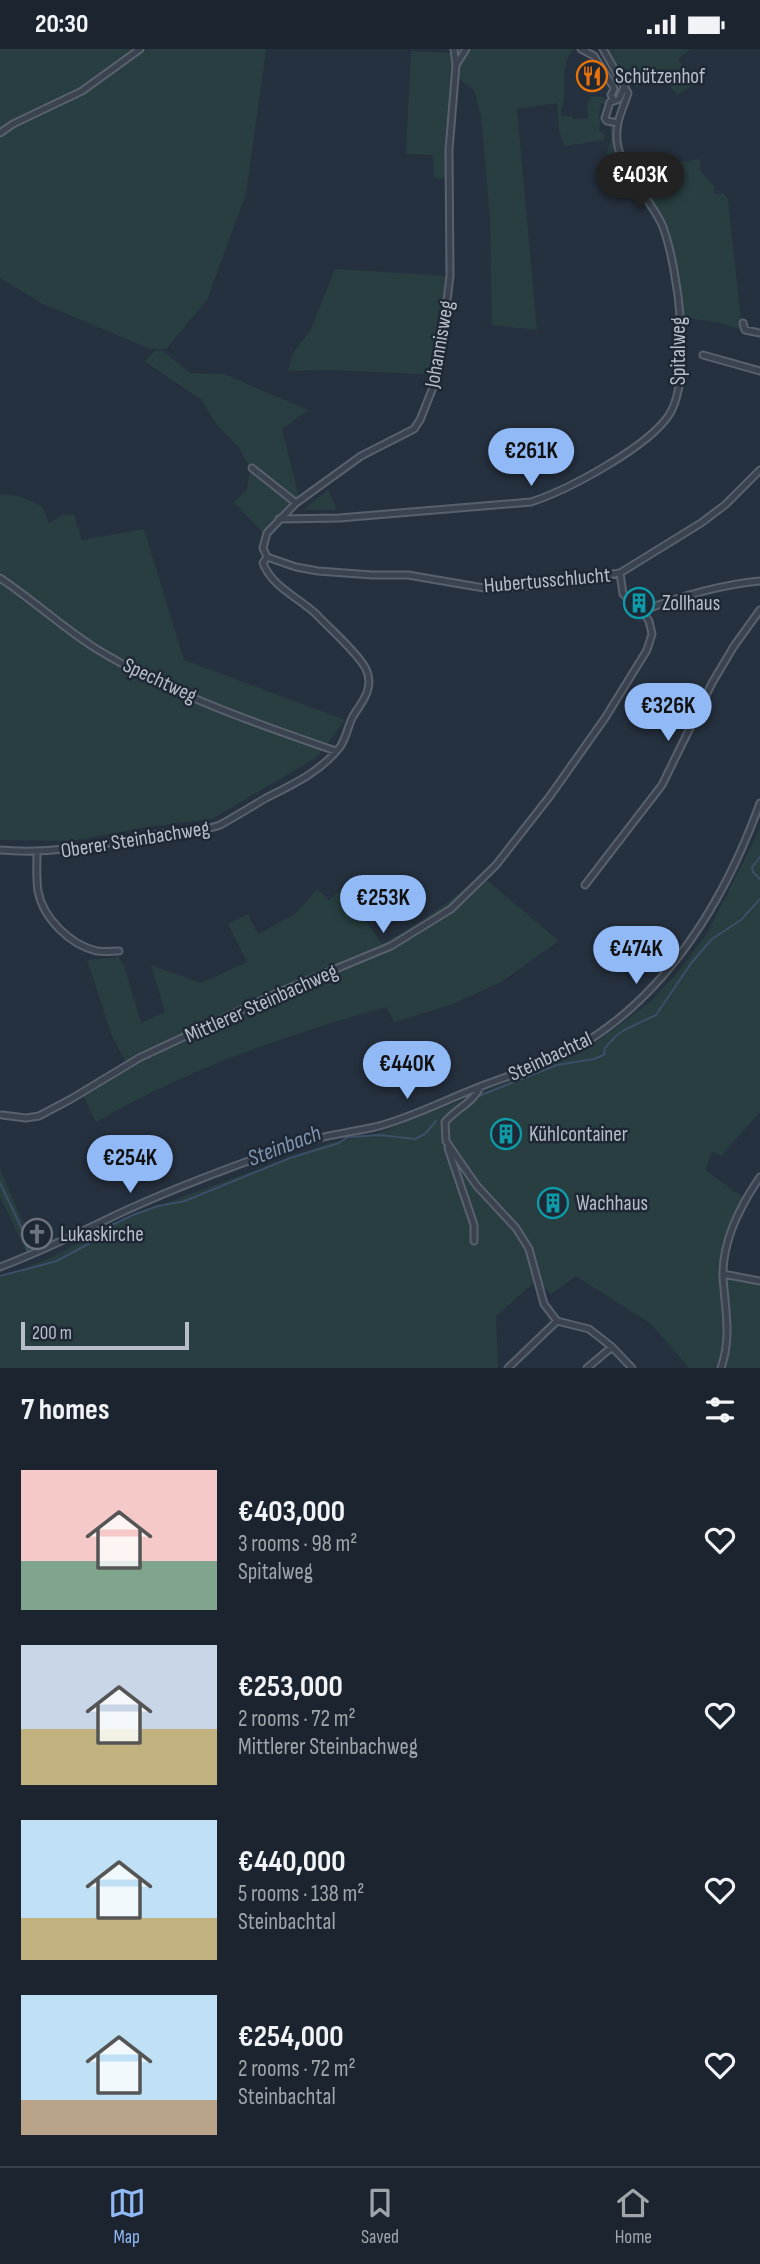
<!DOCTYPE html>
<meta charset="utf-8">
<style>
:root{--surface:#1c252f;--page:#29313b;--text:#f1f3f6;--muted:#a0a5aa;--line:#3a424b;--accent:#91b9f5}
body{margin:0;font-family:"Sofia Sans Condensed",sans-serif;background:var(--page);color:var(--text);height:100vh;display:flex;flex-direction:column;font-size:26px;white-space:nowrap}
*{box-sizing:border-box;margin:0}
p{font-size:23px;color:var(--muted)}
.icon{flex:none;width:38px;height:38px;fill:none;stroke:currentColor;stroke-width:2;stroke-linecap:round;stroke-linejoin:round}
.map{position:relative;height:1319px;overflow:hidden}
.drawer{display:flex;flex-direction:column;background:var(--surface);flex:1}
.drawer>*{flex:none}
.scale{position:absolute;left:21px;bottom:18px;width:168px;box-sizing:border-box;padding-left:7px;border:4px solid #b7beca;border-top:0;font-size:19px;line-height:24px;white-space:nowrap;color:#b7beca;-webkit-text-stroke:5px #1f2835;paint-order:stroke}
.price{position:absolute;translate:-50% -60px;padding:0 16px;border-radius:24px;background:var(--accent);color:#111;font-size:23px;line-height:46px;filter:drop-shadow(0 2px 4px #0008)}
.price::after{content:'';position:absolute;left:50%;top:42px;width:21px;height:16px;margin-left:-10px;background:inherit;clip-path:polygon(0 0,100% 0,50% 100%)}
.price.on{background:#222;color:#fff}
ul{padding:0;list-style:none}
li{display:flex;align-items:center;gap:21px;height:175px;padding:0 21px}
li span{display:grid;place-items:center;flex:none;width:196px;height:140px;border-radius:0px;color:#555}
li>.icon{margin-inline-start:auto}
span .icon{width:84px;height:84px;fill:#fffc;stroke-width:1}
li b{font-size:30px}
h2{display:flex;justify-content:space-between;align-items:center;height:84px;padding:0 21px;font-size:30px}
.status{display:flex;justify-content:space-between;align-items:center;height:49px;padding:0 35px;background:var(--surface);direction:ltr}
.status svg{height:19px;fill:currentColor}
.menu{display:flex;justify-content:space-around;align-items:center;height:98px;border-top:2px solid var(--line);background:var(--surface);font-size:19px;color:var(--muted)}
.menu a{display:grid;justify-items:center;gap:4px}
.menu .on{color:var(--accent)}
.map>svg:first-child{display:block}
.green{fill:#283e40}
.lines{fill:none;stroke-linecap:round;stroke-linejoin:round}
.stream{stroke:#3c4f68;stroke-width:2}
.minor-casing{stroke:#58616d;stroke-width:9}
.minor{stroke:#3a434f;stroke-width:5}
.labels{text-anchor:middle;stroke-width:5;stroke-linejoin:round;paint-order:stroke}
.poi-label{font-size:21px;fill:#b7beca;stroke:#1f2835;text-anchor:start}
.street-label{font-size:21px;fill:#b7beca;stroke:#1f2835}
.water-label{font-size:23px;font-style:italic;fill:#7f95b1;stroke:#1f2835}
</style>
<div class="status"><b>20:30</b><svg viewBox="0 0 49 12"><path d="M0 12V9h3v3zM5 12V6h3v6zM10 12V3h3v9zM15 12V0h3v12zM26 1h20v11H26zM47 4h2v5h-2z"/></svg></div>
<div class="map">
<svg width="760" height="1319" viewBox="0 0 760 1319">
<rect width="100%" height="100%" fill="#26313f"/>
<path class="green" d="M0 0H266L246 145 207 251 166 300H150L43 255 0 229Z
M452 0H466L456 16 449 101 451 128 444 130 434 129 433 106 406 105 411 2 452 4Z
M469 0H573C561 16 565 34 564 51 563 58 560 59 561 67H572L573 70 588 69 587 54 591 49 589 47 603 48 608 51 605 56 601 54 598 70H601L599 81 605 86 604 91 564 97 559 81 557 54 517 60 537 281 492 276 490 170 481 67 474 41 458 29 460 17Z
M605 0H691L678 10 694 36 677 46 660 24 636 39 619 15 615 17Z
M615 77 619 104 628 121 700 110V122L715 138 714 144 716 145 723 144 728 150 742 281 720 274 684 268 683 262 678 258 668 195 654 163 653 164 605 110 611 91 610 78Z
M335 220 450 227 438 326 332 321 288 322 293 304 310 282Z
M156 301 163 302 190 324 224 325 308 361 282 380 299 448 264 485 234 453 247 440 250 420 240 400 213 371 202 351 144 312Z
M328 441 337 461H303Z
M0 445 18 447 42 457 49 474 63 466 74 465 82 491 144 480 184 611 345 671 317 708 212 770 148 778 72 792 0 791Z
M760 780V1063L721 1107 712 1103 705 1121 744 1149 729 1183 722 1226 760 1234V1319H689L651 1275 576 1227 551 1245 537 1231 496 1267 498 1319H0V1229L50 1209 125 1169 326 1095 379 1084 583 1003 650 953 680 921 707 884Z
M480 825 559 892 501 933 451 956 394 973 386 958C285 986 186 1021 96 1073L82 1045 126 1014 112 987 87 911 118 908 124 916 141 974 165 963 151 916 201 934 247 913 228 875 248 865 258 885 295 865 317 840 329 851 342 839 382 895C418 874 452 854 480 825Z
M0 1120 35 1201 27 1204 0 1147Z"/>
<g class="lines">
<path class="stream" d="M760 808 752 818 753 823 760 830
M479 1047 557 1016 594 1010 604 1006 605 999 616 987 626 980 656 966 692 913 712 890 741 871 760 850
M0 1134 23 1182
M23 1187 28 1203
M0 1227 57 1212 90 1194 108 1178 133 1166 158 1157 185 1152 290 1109 339 1094 348 1088 380 1086 415 1090 425 1085 436 1072"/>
<g class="minor-casing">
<path id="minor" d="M581 0 594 7 613 37 614 40 611 46 614 52 610 53 605 69 607 72 618 74
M456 16 466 0
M614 52 619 50 625 36
M0 84 13 75 82 42 140 0
M743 274 745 281 760 284
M703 306 760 322
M252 419 296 454
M279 470 339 469 531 453C568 441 648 398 669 366 693 328 678 219 663 178 649 144 609 115 618 74 620 64 625 54 628 44L603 0
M267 508 263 499 267 484 296 454 361 407 414 380 420 371 438 326 450 227 449 101 456 16 454 0
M267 508 296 518 318 522 372 526H408L490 540 527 537 620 524 623 545 642 562C681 547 718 536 760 532
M620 524 701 474 725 456 760 421
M0 529C33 551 62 578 95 599 166 643 257 675 336 702
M0 801C56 806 107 794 161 785 181 782 202 783 220 776 236 767 251 758 266 749 294 735 320 723 340 698 347 688 348 674 355 664 364 651 374 637 366 620 358 604 329 579 316 565 298 548 272 538 263 514L267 508
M37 804C37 816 36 829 38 842 43 869 70 896 97 902 104 903 112 902 119 902
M585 836 662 736 712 634 734 597 760 561
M481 1037C472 1055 458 1058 445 1073L446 1092 454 1104 477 1137 516 1179 529 1200 544 1255 557 1272 589 1280 612 1298 632 1319
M2 1066 26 1069 39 1067 71 1050 139 1009 275 945 391 897 451 860 496 816 550 747 605 669 647 601 652 585 649 572 642 562
M448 1099 474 1176V1192
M0 1218C40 1203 77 1185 116 1166 173 1139 233 1117 293 1096 320 1087 347 1084 375 1078 411 1069 445 1051 479 1038 512 1025 550 1015 581 996 670 943 726 848 760 754
M723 1225 760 1232
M508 1319 557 1272
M587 1319 612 1298
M721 1319C732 1288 725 1260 723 1228 722 1192 740 1157 760 1128"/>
</g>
<use href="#minor" class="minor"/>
</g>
<defs>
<g id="restaurant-ring" transform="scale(1.575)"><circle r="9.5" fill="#1f2835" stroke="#e8710a" stroke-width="1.5"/><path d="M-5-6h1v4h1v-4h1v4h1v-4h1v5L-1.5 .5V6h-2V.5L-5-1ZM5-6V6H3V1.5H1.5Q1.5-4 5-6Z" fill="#e8710a"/></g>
<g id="building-ring" transform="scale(1.575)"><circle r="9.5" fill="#1f2835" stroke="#0f9aa8" stroke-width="1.5"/><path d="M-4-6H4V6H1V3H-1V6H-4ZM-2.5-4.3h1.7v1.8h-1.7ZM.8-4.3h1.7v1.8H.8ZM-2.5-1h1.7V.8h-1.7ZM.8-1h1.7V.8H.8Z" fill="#0f9aa8"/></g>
<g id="church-ring" transform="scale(1.575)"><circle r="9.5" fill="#1f2835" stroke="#6b7280" stroke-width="1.5"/><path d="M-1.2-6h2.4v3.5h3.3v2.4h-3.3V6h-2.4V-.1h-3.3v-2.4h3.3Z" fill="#6b7280"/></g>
</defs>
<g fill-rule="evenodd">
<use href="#restaurant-ring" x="592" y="27"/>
<use href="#building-ring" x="639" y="554"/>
<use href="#building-ring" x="506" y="1085"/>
<use href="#building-ring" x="553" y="1154"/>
<use href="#church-ring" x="37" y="1185"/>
</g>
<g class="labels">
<g class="poi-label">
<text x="615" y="34">Schützenhof</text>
<text x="662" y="561">Zollhaus</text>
<text x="529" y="1092">Kühlcontainer</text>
<text x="576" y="1161">Wachhaus</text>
<text x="60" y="1192">Lukaskirche</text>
</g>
<g class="street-label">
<text transform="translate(439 295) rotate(-80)" y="7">Johannisweg</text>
<text transform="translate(678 302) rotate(-90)" y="7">Spitalweg</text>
<text transform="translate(547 531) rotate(-5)" y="7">Hubertusschlucht</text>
<text transform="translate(160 631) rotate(25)" y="7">Spechtweg</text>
<text transform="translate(135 790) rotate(-9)" y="7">Oberer Steinbachweg</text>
<text transform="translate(261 954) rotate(-24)" y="7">Mittlerer Steinbachweg</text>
<text transform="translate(550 1007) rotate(-25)" y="7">Steinbachtal</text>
</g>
<g class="water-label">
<text transform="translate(284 1096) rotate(-21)" y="8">Steinbach</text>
</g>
</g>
</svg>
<div class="scale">200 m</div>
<b class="price on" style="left:640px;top:163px">€403K</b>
<b class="price" style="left:531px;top:439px">€261K</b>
<b class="price" style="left:668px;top:694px">€326K</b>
<b class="price" style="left:383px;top:886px">€253K</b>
<b class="price" style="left:636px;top:937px">€474K</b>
<b class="price" style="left:407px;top:1052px">€440K</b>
<b class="price" style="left:130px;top:1146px">€254K</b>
</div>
<section class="drawer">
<h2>7 homes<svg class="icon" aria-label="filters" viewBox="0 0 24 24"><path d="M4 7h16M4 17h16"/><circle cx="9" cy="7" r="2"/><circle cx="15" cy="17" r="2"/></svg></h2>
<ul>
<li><span style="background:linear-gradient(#f6c9c9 65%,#7fa58c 0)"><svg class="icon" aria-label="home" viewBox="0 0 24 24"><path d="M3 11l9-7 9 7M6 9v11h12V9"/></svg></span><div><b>€403,000</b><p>3 rooms · 98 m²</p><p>Spitalweg</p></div><svg class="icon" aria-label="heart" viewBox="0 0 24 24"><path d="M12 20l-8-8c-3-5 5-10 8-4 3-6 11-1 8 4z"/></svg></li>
<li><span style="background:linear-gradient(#c9d6e8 60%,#c2b280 0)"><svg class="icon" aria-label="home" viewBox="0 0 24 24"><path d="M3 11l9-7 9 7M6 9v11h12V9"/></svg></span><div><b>€253,000</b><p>2 rooms · 72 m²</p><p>Mittlerer Steinbachweg</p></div><svg class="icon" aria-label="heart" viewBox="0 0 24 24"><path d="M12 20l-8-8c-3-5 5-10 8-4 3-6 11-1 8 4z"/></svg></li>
<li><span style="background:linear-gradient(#bfe0f5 70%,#c2b280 0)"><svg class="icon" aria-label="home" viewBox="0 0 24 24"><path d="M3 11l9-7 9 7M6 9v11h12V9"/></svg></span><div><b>€440,000</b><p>5 rooms · 138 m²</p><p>Steinbachtal</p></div><svg class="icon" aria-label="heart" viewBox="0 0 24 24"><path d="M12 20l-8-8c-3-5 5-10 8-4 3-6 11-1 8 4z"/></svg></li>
<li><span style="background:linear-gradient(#bfe0f5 75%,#b9a48a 0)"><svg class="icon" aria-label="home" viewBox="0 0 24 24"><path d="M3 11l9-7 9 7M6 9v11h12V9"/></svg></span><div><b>€254,000</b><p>2 rooms · 72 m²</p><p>Steinbachtal</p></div><svg class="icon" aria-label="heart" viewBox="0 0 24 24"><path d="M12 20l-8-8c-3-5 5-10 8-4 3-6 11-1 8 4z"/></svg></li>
</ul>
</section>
<nav class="menu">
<a class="on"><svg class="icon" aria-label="map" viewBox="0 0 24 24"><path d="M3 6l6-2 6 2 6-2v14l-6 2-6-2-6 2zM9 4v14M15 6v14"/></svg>Map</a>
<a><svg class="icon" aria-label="saved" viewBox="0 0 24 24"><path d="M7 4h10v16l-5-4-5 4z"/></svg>Saved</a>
<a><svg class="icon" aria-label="home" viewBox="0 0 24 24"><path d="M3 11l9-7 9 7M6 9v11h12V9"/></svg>Home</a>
</nav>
